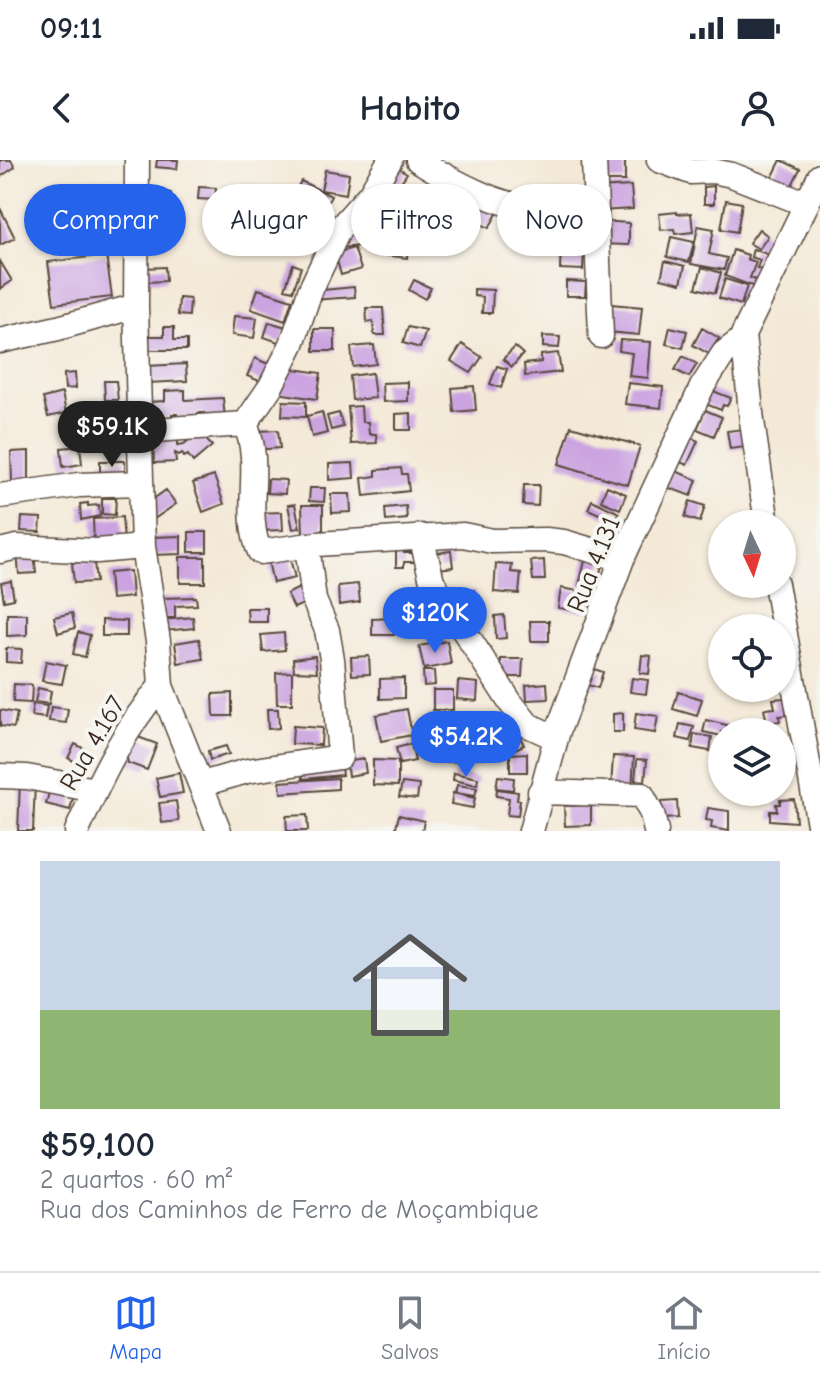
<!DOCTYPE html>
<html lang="pt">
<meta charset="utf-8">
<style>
:root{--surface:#fff;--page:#f2f2f3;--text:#1f2937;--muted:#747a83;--line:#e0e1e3;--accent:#2563eb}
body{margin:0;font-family:"Comic Neue",sans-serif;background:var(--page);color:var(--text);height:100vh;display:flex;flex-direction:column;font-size:30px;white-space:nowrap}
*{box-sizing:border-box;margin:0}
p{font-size:26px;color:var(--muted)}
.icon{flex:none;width:44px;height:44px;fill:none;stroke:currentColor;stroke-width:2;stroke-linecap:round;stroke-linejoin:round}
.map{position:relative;height:671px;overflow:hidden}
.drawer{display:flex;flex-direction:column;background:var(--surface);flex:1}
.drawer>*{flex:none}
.top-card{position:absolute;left:24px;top:24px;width:772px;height:72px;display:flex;gap:16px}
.needle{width:52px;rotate:176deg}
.tools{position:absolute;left:708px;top:350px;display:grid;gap:16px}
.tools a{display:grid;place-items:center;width:88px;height:88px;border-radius:50%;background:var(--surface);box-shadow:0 2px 6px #0004;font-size:40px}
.price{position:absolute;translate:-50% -68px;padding:0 18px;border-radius:28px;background:var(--accent);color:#fff;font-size:26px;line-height:52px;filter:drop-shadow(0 2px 4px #0008)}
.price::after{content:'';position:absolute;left:50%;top:48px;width:24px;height:18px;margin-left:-12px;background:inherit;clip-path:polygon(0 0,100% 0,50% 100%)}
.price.current{background:#222;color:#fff}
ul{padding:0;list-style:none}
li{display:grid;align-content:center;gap:16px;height:424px;padding:0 40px}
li+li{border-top:2px solid var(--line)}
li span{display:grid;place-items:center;height:248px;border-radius:0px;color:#555}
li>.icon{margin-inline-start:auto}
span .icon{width:144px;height:144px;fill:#fffc;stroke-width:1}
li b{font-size:34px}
.pill{padding:0 28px;border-radius:36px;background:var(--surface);box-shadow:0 2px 6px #0004;font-size:28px;line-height:72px}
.pill.current{background:var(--accent);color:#fff}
.status{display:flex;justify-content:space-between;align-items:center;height:56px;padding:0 40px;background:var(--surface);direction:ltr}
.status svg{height:22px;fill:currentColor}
header{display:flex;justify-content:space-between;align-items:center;height:104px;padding:0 40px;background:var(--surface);font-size:36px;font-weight:700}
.dock{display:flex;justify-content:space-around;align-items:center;height:112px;border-top:2px solid var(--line);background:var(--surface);font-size:22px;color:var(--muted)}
.dock a{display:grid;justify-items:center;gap:4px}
.dock .current{color:var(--accent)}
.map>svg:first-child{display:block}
.building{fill:#cba3e0}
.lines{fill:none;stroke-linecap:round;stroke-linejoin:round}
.minor-casing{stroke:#57473a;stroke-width:27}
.minor{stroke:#fff;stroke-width:24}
.labels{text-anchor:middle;stroke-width:8;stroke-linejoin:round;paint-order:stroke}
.street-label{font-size:26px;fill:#3b2a1e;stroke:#f6f6f2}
</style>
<div class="status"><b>09:11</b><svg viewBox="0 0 49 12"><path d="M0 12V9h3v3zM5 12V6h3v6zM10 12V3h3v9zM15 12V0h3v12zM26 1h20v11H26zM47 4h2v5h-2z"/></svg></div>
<header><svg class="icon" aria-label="back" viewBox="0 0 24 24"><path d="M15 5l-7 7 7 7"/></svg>Habito<svg class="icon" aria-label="person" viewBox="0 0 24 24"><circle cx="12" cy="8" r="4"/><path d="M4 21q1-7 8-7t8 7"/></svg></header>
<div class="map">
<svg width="820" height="671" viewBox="0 0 820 671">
<rect width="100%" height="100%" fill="#f6f6f2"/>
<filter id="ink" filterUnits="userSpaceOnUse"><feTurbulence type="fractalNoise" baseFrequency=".0125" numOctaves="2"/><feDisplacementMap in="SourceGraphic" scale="16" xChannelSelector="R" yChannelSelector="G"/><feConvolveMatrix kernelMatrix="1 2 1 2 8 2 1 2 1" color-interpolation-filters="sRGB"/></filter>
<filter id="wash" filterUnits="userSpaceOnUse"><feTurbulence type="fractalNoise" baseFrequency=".006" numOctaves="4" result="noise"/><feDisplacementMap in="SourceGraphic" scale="32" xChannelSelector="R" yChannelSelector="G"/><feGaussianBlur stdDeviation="1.8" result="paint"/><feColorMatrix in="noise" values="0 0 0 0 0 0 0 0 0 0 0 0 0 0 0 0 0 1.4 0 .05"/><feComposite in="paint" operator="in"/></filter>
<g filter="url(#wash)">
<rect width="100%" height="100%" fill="#f4e9d7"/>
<g id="blocks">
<path class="building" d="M0 0H11L15 7 0 17Z
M157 0H178L177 9 156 7Z
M599 0H625V21H599Z
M781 0 800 9 788 33 769 24Z
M395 6 407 13 395 31 383 23Z
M325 10 349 14 346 34 321 30Z
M301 21 331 36 321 55 291 39Z
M631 26 633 49 599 51 597 28Z
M714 26V44H704V27Z
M199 27 216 28 215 40 198 39Z
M154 30 171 33 170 43 153 39Z
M726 40 742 43 737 72 721 69Z
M476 41 498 52 489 68 467 57Z
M238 42H255V59L238 58Z
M0 48 15 78 0 85Z
M677 52V54L691 53 693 72 675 74 674 69 661 70 659 54Z
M600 61 629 63V85L599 84Z
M312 62 328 70 326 86 306 77Z
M698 66 714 69 709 94 727 98 724 110 691 104Z
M357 67 359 86 341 88 339 69Z
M759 69 768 76 759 89 749 83Z
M386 75 409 77 407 98 383 95Z
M671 77 694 82 689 102 667 97Z
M561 87 584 88 583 110 560 109Z
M354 88 361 109 341 115 335 93Z
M753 89 775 97 770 112 757 108 760 100 751 97Z
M733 90 748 95 747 99 756 102 750 118 762 122 760 129 725 116Z
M106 95 112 137 54 144 48 102Z
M0 101 12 121 0 129Z
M665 101 685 106 681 123 661 118Z
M293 104 301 107 293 131 285 129Z
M165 107 166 121 146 122 145 108Z
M702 107 721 113 715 133 696 128Z
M725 119 747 126 741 145 719 138Z
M414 120 431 128 425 139 409 130Z
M566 121 586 122 585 136H566Z
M354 127 355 137 310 140 323 130Z
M258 129 292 140 285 161 251 149Z
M474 129 493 130 492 153H482L483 137 474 136Z
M179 138 190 139 189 156 178 155Z
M611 144 642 147 639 175 608 172Z
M366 148H383L385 175H374L373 161 367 162Z
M234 156 257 158 254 178 232 175Z
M269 162 286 167 281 183 264 177Z
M164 167H174V180H187V190H147V176H164Z
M408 167 426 171 420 188 403 183Z
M670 167 687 171 683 188 666 184Z
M702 168 719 178 709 194 693 185Z
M314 169H335V191H314Z
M543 176 560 177 559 188 543 187Z
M620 180 651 182 648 218 629 216 632 193 619 191Z
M462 184 482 197 471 213 451 201Z
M374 185 376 204 353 207 351 187Z
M515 187 523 194 512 207 503 199Z
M558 193 561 212 525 216 524 204 541 202V195Z
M683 196 697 204 689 217 675 210Z
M255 198 270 205 262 222 247 216Z
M186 204 187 221 147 223 146 206Z
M497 206 507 209 501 228 490 224Z
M281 207 321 213 317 239 277 233Z
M75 213 76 228 65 229 64 214Z
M372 213 375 238 352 240 350 216Z
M104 221H116L118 240H105Z
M408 222V241L383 242 382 223Z
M628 223 663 227 661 248 625 244Z
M474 226 476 250 454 252 452 228Z
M703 227 731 238 727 246 723 245 721 250 698 241Z
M185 230V240L223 238 225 259 204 260V253H198V257L178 258 177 254H172V257L147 258V242L165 241V231Z
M62 233 66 253 48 257 43 238Z
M283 241 306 242V257L282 256Z
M361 246 362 262H368L369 274H376L377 283 351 284 348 247Z
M125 248 126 273 94 274 93 250Z
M705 250 722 257 714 276 697 269Z
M322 252 327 273 312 277 307 256Z
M339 253 343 267 331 270 327 256Z
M411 253V270H396V254Z
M571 266 640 286 628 325 559 304Z
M743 269 746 287 730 289 727 271Z
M278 270 280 288 253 290 258 271Z
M199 272 212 286 193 302 188 295 184 297 182 293 179 295 175 293 176 302 154 303 153 276 178 275V285L184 284Z
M684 274 698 281 687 305 673 299Z
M80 286 82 304 63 307 61 288Z
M29 291V321L12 322 11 292Z
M100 301H125V317H100Z
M353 303 354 318 329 320V304Z
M401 308 402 314H407L409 331 364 336 362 318 376 316V310Z
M671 309 697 320 691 336 664 326Z
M214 316 224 344 203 352 193 323Z
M268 319 286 320 285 334 267 333Z
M524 325H539L538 346 523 345Z
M607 326 626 334 620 349 601 341Z
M310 328H325L324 342 309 341Z
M166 330 176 344 154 359 145 345Z
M331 334H350L351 352 332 353Z
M102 338H116L115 355 102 354Z
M592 340 619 353 615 361 588 349Z
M690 341 705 346 700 362 685 357Z
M88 343V346L99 345 100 356 81 360 80 344Z
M295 344 300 368 293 369 288 345Z
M302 345H323V373L303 374Z
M406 346 407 359 386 361 385 348Z
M282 352 283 370 257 371 256 353Z
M22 357 41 358 40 372 21 371Z
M122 357 124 381 94 383 93 359Z
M189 372H207V392H189Z
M181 376V394L152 395 151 377Z
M396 384H404V393H416V402H404V407H396Z
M288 391 295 418 273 423 267 397Z
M451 391 453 407 439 409 437 393Z
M34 392 36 413 19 414 17 393Z
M180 397H205V423H180Z
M586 397 603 401 596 429 579 425Z
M544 400 545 420H533L531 401Z
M94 401 96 422 74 423 72 403Z
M496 404 512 405 511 412 521 413 519 434 494 432Z
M130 411 132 437 111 439 109 413Z
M11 421 14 439 4 441 1 423Z
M358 424 360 442 339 445 338 426Z
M301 427 308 442 294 448 287 434Z
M561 428 590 433 586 452 558 448Z
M474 430 481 448 461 456 454 439Z
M196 437 197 445 175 446V458H163L162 438Z
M434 443 440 461 418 469 411 451Z
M247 448H267V462H248Z
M72 453 75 468 58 473 54 457Z
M7 454H27V475L7 476Z
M504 455 506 478 496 479 495 456Z
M193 457 194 468 164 471 163 460Z
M393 458 394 475H372V459Z
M102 460 127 461V476H102Z
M530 461H549V481H531Z
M78 472 90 475 85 497 73 494Z
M284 473 285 490 263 492 261 475Z
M199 479 203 499 178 503 175 483Z
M447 481 451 504 424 509 419 486Z
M6 488 22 489 21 503 6 502Z
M642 495 651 496 649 514 640 513Z
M315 496 317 512 294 511 293 499Z
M369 496 370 514 352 515 351 497Z
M501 499H523L522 517H500Z
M46 501 66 505 62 524 42 521Z
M586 506 603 512 598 528 581 523Z
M423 511H434L435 525 424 526Z
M292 512V544H277L276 513Z
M404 518V538L380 539V519Z
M632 518 648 520 646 534 630 532Z
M458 521 478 523 477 541 457 539Z
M547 523 548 539 527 540 526 525Z
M14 524 32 525 31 543 13 542Z
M38 528 51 531 49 544 35 542Z
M433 530H453V550H433Z
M678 532 702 539 697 556 673 549Z
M232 533V556H214L213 534Z
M784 538 787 555 779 556 780 561 767 563 764 549 775 548 773 539Z
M33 544 47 546 45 558 31 556Z
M51 547 68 549 66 563 49 561Z
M267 549H278L279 568 268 569Z
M407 549 412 575 381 581 376 555Z
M0 550 17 553 14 568 0 566Z
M623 553V572H613V554Z
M636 553 658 556 655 573 634 570Z
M428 555 452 558 453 588 448 589H470L455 588 454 566 500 564 501 581H493L494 597 469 598 470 601 441 602 440 571H429Z
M706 560 727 565 726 572H722V576L703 572Z
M680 564 694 567 690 581 677 578Z
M293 566 322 568 321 585 292 584Z
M694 574 712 577 710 591 692 588Z
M138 577 157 584 147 610 128 603 124 586Z
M520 577 524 585 500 596 496 588Z
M75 584 91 592 84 606 68 598Z
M411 584 415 601 400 604 396 588Z
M226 586 229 594 210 600 208 591Z
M527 593V612H510V594Z
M613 596 634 597 632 630 611 629Z
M364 599 366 613 348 616 346 602Z
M637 599 647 600 645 621 635 620Z
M795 599 794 617 782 618V601Z
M340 600 342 615 303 619 301 604Z
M373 600 398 601V626L373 625Z
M179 613 183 633 160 637 156 618Z
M454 613 478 618 477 625 453 620Z
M498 616 514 618 513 630 496 628Z
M338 618V629L281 633 280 622Z
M20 622H35L33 671H18Z
M402 623 419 625 417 639 399 637Z
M51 625 75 631 70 650 46 644Z
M457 625 477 628 475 636 455 633Z
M497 629 518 632 517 640H520L518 656 507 655 509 638 496 636Z
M453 633 475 638 473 648 451 644Z
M794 639 796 662 770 660V651H777L776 644H780V640Z
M176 641 179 661 162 663 159 643Z
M677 641 678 658 662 659 661 642Z
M591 645V665L565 666 564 646Z
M708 648 729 651V671L711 668 712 661 706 660Z
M307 655 308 671H287L286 656Z
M399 655 424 661 422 671H395Z"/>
</g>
</g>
<g filter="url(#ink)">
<use href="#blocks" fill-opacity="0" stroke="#57473a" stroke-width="2"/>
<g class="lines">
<g class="minor-casing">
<path id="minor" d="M137 0 136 146 143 387 158 481 161 526 219 671
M418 0C481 39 520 55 595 52
M594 0 601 176
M659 0 691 12 713 11 732 15 793 39 808 40
M0 181 58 168 136 146
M245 264C264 303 242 353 260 392L317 384 463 375 492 381 546 380 564 382 622 399
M245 264 271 226 292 184 310 131 339 69 370 34 390 0
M138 271 245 264
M0 336 79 325 139 323
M767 364 752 261 743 175 820 16
M421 376 432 421 510 542 528 565 556 578
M0 391 17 387 97 391 143 387
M776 424 820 670
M0 616 27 617 95 630
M202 624 247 611 340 597 332 499 327 470 314 440 307 385
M540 632 642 635 652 654 656 671
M77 671C100 619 124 569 161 526
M531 671 558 571 622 399 702 227 724 193 741 180 743 175"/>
</g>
<use href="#minor" class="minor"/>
</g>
</g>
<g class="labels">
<g class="street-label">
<text transform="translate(593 404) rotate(-68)" y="9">Rua 4.131</text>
<text transform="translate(92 583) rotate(-60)" y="9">Rua 4.167</text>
</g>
</g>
</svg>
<div class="tools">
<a><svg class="needle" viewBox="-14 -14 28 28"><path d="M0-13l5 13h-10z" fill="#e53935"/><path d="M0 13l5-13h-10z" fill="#747a83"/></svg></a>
<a><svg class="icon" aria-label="locate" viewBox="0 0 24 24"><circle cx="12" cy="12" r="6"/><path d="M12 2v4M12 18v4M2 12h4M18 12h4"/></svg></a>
<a><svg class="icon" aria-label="layers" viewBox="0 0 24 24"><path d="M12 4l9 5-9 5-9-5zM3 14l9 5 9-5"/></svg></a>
</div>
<b class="price current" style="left:112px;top:309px">$59.1K</b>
<b class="price" style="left:435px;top:495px">$120K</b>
<b class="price" style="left:466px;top:619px">$54.2K</b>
<div class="top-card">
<a class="pill current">Comprar</a>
<a class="pill">Alugar</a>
<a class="pill">Filtros</a>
<a class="pill">Novo</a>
</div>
</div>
<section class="drawer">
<ul>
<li><span style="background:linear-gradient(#c9d6e8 60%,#8fb573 0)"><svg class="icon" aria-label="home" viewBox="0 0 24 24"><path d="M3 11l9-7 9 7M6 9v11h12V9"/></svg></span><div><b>$59,100</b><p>2 quartos · 60 m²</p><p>Rua dos Caminhos de Ferro de Moçambique</p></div></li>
</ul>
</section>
<nav class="dock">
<a class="current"><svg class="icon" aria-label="map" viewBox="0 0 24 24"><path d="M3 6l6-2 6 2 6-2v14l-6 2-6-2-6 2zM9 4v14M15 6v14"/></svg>Mapa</a>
<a><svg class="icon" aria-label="saved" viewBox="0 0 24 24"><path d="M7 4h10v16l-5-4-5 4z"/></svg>Salvos</a>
<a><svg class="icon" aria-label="home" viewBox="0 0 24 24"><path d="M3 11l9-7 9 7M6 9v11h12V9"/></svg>Início</a>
</nav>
